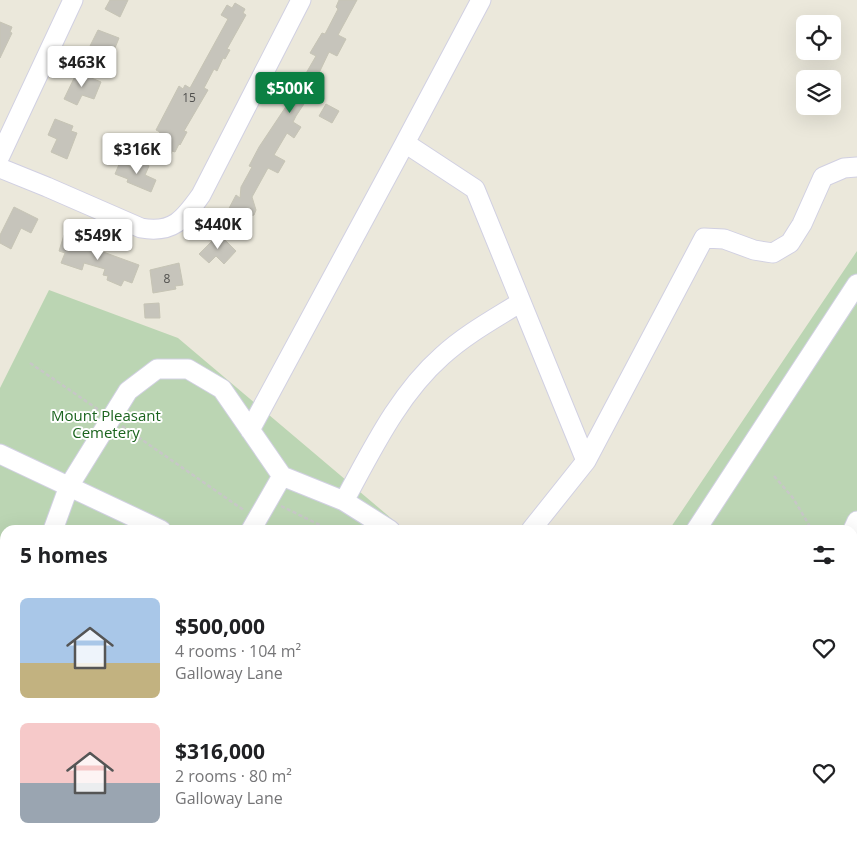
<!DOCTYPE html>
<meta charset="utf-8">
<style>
:root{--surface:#fff;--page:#f6f6f6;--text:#202124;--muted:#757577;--accent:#0b8043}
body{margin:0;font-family:"Open Sans",sans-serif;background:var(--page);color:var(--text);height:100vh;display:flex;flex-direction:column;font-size:19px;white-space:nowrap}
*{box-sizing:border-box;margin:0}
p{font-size:16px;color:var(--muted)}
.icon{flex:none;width:28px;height:28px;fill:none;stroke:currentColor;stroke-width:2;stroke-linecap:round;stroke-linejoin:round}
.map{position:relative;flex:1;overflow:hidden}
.drawer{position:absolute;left:0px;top:525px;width:858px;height:321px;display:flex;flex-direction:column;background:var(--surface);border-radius:15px 15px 0 0;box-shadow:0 5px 20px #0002}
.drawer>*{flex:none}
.tools{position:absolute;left:796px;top:15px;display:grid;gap:10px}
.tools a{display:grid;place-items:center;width:45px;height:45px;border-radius:8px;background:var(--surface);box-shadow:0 5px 20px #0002;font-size:25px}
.price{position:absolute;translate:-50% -42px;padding:0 11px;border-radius:5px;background:#fff;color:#222;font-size:16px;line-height:32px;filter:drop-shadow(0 1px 2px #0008)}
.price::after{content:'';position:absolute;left:50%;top:30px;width:15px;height:11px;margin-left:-8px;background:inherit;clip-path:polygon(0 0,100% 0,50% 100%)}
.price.selected{background:var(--accent);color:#fff}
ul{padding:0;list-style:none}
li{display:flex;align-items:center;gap:15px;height:125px;padding:0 20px}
li span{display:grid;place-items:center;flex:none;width:140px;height:100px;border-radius:8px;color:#555}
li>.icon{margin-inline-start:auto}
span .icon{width:60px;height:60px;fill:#fffc;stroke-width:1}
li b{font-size:21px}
h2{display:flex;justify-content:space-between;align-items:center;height:60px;padding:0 20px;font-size:21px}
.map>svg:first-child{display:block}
.cemetery{fill:#bbd5b3}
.building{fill:#c6c4bb;stroke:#c6c4b5}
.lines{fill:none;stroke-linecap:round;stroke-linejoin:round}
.minor-casing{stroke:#d1d0e2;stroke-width:21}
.path{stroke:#c7c7c7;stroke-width:2.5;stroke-dasharray:4 2.5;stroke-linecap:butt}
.minor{stroke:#fff;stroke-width:19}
.labels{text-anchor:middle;stroke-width:4;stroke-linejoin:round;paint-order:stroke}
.number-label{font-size:12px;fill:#50504e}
.park-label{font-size:15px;fill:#1b641e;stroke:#fff}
</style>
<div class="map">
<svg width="857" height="846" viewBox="0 0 857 846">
<rect width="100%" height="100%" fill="#ebe8db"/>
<path class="cemetery" d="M857 251V846H133L125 841H852V530H669Z
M49 290 178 338 405 530H5V772L0 770V388Z"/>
<path class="building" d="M110 0H128L120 17 105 9Z
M339 0H357L338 35 346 39 337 56 329 52 319 73 323 75 296 116 293 122 301 127 294 138 287 133 274 155 285 161 278 173 268 168 252 197 256 210 254 215 242 219 241 221 226 214 236 195 240 198 241 187 252 167 249 166 259 147 293 96 289 94 295 84 302 73 305 75 316 56 310 53 322 33 325 34 338 9 336 7Z
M235 3 245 9 243 13 246 15 227 49 230 50 225 59 223 58 217 71 214 69 204 88 208 90 184 131 187 132 180 145 179 144 175 152 172 151 170 156 159 150 162 145 155 141 160 132 156 130 179 86 183 89 185 85 190 88 228 19 221 15 227 5 232 8Z
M0 22 12 27 10 32 12 33 0 58Z
M98 30 119 38 111 58 103 55 100 60 86 54Z
M77 72 101 82 94 99 82 95 77 105 64 99Z
M326 104 339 111 332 123 319 116Z
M55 119 73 126 71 131 77 133 67 159 51 152 57 139 48 135Z
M137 160 149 166 145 175 156 180 151 192 127 182 128 179 115 174 120 162 134 168Z
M14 207 38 219 31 233 21 228 11 249 0 243V235Z
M219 234 236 251 224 264 216 256 209 263 199 254Z
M64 235 74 239 73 241 139 265 132 283 124 280 121 286 107 280 108 276 103 275 105 269 84 263 82 270 61 263 65 253 59 251Z
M179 263 183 285 175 286 176 289 153 293 150 270Z
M159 303 160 318H145L144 304Z"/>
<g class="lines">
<g class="minor-casing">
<path id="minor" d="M405 143 481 0
M0 156 73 0
M0 168 47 187 141 228C173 234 184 219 201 195L301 0
M250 430 405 143 475 189 586 461 531 530
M0 454 161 530
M586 461 704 238 724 239 754 250 773 253 790 243 802 224 823 177 844 168 857 167
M344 501C372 450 398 395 442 356 466 334 494 319 521 302
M53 530 69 486 128 391 157 369H188L222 389 282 476 344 501 390 530
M251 530 282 476
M696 530 857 284
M852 532 857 521
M0 637 5 636
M852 727 857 729
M852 777 857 771
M0 786 5 789
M852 818 857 822
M103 841 112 846
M513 841 514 846
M834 841 838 846
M64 846 67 841
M810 846 815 841"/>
</g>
<path class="path" d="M30 363 99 410
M122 426 245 511
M774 476 793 498 812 530
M281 506 330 530
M0 547 5 549
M852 582 857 587"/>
<use href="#minor" class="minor"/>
</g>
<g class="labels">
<g class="number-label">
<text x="189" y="102">15</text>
<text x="167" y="283">8</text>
</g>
<g class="park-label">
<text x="106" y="421">Mount Pleasant<tspan x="106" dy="17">Cemetery</tspan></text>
</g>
</g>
</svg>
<div class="tools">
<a><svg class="icon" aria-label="locate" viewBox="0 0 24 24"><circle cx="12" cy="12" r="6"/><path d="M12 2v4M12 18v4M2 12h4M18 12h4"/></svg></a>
<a><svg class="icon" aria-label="layers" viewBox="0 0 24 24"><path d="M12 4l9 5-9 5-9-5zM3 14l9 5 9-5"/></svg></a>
</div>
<b class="price" style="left:82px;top:88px">$463K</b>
<b class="price selected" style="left:290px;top:114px">$500K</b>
<b class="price" style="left:137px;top:175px">$316K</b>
<b class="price" style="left:218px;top:250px">$440K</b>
<b class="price" style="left:98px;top:261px">$549K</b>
<section class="drawer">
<h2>5 homes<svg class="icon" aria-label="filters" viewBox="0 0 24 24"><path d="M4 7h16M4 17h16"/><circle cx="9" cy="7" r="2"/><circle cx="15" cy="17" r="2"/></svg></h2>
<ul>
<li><span style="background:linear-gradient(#a9c7e8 65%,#c2b280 0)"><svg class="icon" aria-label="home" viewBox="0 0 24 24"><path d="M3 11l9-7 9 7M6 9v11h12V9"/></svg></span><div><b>$500,000</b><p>4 rooms · 104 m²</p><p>Galloway Lane</p></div><svg class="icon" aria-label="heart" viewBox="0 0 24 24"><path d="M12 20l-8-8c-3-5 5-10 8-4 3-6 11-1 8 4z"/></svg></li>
<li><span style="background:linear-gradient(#f6c9c9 60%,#9aa5b1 0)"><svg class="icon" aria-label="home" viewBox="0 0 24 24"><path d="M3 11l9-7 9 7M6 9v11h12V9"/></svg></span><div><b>$316,000</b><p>2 rooms · 80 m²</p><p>Galloway Lane</p></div><svg class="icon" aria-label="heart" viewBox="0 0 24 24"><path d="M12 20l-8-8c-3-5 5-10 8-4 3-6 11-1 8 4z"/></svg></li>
</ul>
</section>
</div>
